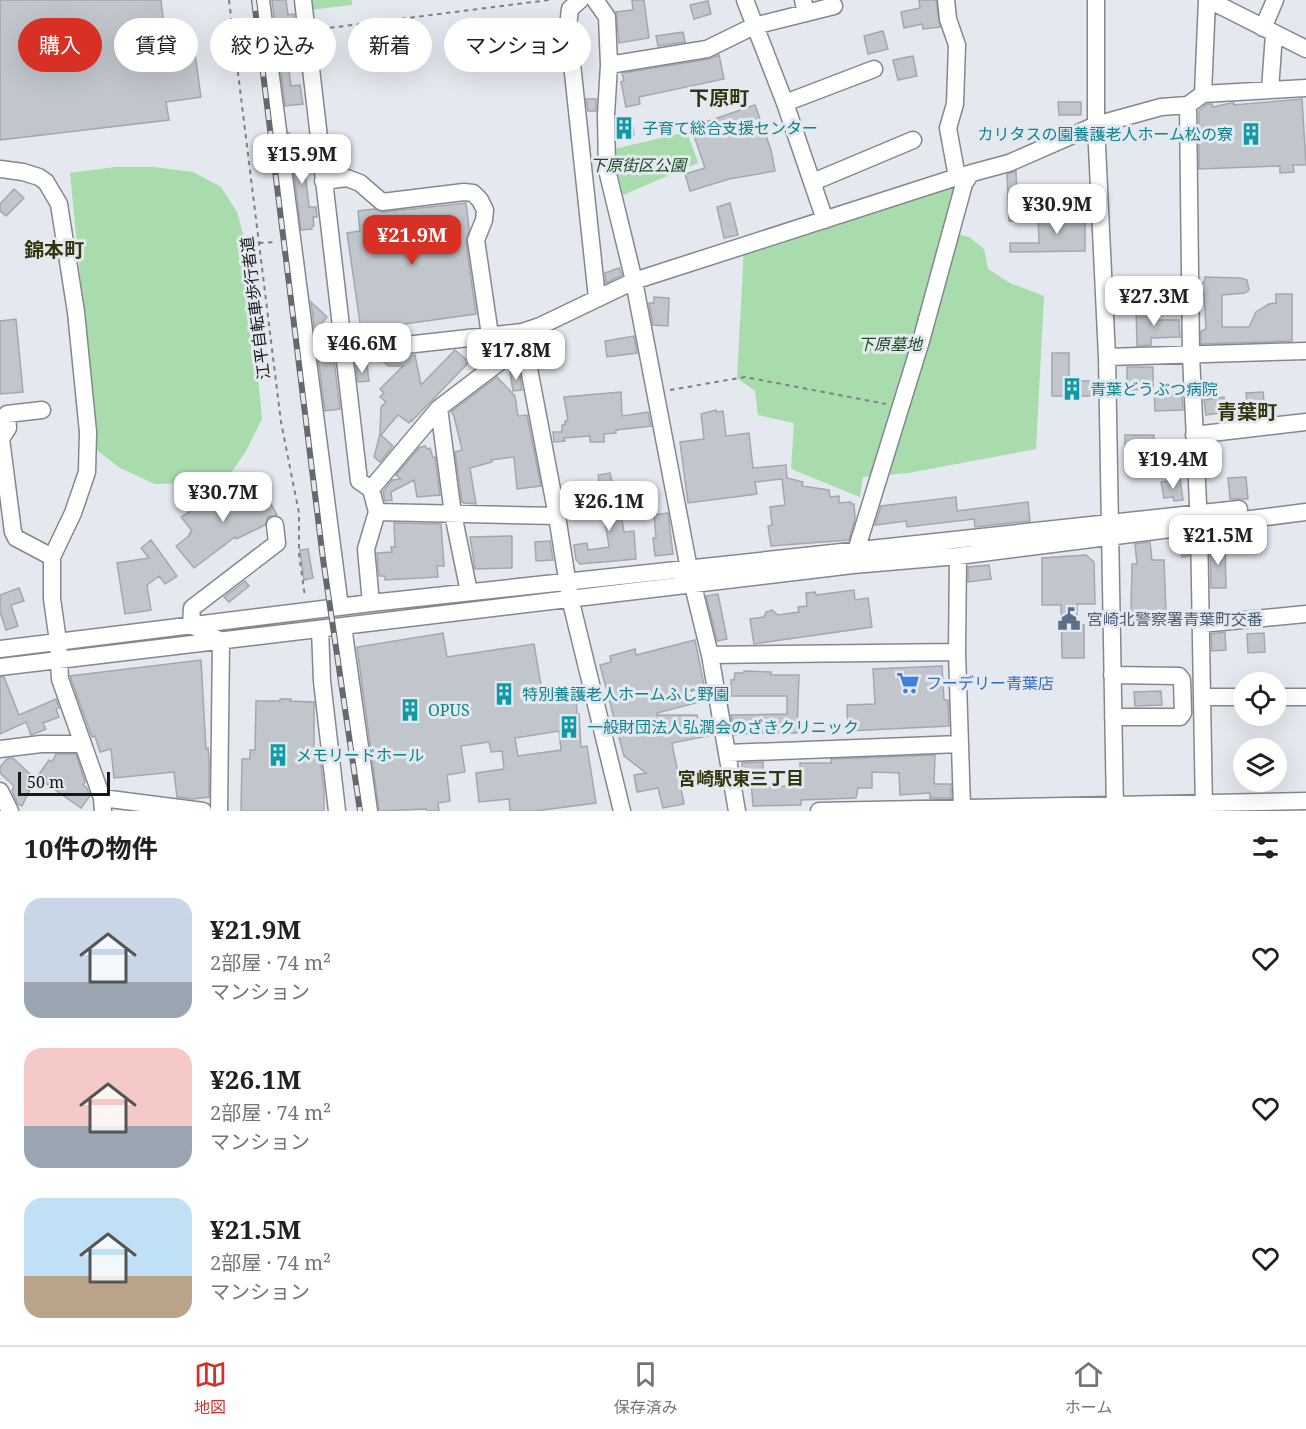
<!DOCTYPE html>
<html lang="ja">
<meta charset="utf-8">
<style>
:root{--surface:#fff;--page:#f2f2f2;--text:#202124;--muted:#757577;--line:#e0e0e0;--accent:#d93025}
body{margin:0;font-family:"Noto Serif","Noto Sans JP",serif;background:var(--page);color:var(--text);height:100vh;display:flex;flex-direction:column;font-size:22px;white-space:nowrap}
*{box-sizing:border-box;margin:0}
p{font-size:20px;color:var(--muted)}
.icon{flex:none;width:33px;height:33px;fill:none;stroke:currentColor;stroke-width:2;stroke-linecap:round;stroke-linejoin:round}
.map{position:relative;height:811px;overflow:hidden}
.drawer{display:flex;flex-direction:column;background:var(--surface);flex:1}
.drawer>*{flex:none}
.top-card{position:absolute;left:18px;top:18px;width:600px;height:54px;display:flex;gap:12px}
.fabs{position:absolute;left:1233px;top:672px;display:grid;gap:12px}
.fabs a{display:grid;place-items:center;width:54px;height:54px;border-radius:50%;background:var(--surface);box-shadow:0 6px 24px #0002;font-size:30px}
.scale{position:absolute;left:18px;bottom:15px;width:92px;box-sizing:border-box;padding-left:6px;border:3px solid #151719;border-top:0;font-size:16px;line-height:21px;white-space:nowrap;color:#151719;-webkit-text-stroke:4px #e4e8ef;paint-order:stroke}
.price{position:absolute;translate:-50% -51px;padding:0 14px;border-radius:12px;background:#fff;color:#222;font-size:20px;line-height:39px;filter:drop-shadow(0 2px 3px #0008)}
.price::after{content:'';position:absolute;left:50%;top:36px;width:18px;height:14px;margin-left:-9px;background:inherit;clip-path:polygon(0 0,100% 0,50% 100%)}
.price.active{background:var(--accent);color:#fff}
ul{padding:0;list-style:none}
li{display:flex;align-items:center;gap:18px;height:150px;padding:0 24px}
li span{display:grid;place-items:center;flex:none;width:168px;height:120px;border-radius:18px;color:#555}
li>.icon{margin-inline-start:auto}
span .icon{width:72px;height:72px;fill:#fffc;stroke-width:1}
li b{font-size:26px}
h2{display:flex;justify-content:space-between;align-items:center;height:72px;padding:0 24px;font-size:26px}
.tag{padding:0 21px;border-radius:27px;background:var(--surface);box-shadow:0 6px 24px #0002;font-size:21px;line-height:54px}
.tag.active{background:var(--accent);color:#fff}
.tab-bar{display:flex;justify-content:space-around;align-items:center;height:84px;border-top:2px solid var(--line);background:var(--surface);font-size:16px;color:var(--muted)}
.tab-bar a{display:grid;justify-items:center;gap:3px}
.tab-bar .active{color:var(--accent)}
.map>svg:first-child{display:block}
.green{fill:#a8dcac}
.building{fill:#c1c6cc;stroke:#a3a8ae;stroke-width:1.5;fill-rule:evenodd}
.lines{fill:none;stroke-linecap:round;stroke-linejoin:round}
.minor-casing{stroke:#84888e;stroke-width:19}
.path{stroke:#7d8084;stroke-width:2;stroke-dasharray:4.5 4.5;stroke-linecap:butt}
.minor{stroke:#fff;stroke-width:16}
.rail-casing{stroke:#65686c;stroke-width:6}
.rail{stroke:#e4e8ef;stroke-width:4;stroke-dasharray:11;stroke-linecap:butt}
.labels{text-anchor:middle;stroke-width:6;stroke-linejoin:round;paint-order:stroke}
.culture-label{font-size:16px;fill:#0d838f;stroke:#e4e8ef;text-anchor:start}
.park-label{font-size:16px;font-style:italic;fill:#1b4c22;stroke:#e4e8ef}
.street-label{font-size:16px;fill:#151719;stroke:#e4e8ef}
.service-label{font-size:16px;fill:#4e5e75;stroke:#e4e8ef;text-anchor:start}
.shop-label{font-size:16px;fill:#366cbe;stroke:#e4e8ef;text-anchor:start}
.neighbourhood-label{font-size:18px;font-weight:bold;fill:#32370f;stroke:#e4e8ef}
.quarter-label{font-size:20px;font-weight:bold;fill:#32370f;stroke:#e4e8ef}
</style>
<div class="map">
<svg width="1306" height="811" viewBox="0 0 1306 811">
<rect width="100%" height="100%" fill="#e4e8ef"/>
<path class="green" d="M309 0H352V5L310 10Z
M687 132 698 163 623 195 614 158V149Z
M115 167H153L193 172 221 187 237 212 245 241 262 419 246 451 231 473 192 483 155 484 120 468 97 450 70 173Z
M960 178 943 230 969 237 984 249 988 269 1010 283 1044 296 1036 449 908 473 863 477 860 497 791 469 794 423 758 415 755 391 737 378 744 248Z"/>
<path class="building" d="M0 0H161L166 43 193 40 201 97 166 102 169 120 0 140Z
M272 0H286L288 15 294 14 296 32 284 34 291 86 300 85 303 104 285 106Z
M632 0H644L649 38 619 43 616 12 633 10Z
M919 0H936L940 27 923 29 922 24 904 28 901 12 920 8Z
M708 1 711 14 694 19 690 5Z
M883 31 888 49 868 54 864 36Z
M683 32 685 42 658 46 656 36Z
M719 55 724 79 639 97 640 104 626 107 621 82 624 81 622 73 709 59Z
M913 56 917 76 898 80 893 60Z
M586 99H596V111H588Z
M1302 99 1306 165H1293L1294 172 1280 173V166L1199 169V111L1207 104H1212L1213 107 1231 103H1234V105Z
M1058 102H1081V115H1059Z
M755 105 771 150 775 171 729 179 690 191 685 174 705 168 691 127Z
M631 118 634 135 617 138V120Z
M289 132 290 136 301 135 309 207H316L317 217H313L314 226H312V229L301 230Z
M1016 171 1018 221H1009L1007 174Z
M14 189 24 198 6 216 0 211V204Z
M466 203 469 229 466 242 476 314 361 330 347 233 360 231 358 211 374 209 383 212Z
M730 203 738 235 724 238 717 207Z
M1085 215V251L1010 252V243H1039L1038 216Z
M619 268 622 275 606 283 605 273Z
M1205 277 1241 278 1247 280 1249 290 1245 293 1222 295V327H1249L1256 312 1269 304 1276 303V294H1292V341L1201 344V331L1206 329 1204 293H1201V283H1204Z
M654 297 669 298 668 326 653 325 649 303H654Z
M311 302 327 317 321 324 332 344 340 409 325 411Z
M1136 305H1151L1152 320H1179L1180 337 1151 338V345L1137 346Z
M16 319 23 392 0 394V321Z
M634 336 637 353 607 357 605 341Z
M455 350 469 362 412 421 411 420 409 423 398 415 381 435 393 446 380 462 374 457 380 434 381 407 386 402 380 397 384 393 380 389 403 366H388L382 360 415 355 421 385Z
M1052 353H1069V381H1091V396H1052Z
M367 365 369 381 358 382 356 366Z
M1127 367H1153V389L1127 390Z
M519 370 522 390 513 391 510 372Z
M497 377 515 396 518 416 527 415 541 486 517 489 514 457 491 460 492 462 470 468 476 504 464 503 462 502 455 452 462 450 454 416 451 412Z
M621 392 622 416 648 412 651 426 616 430V433L604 434V442H590V436L564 438 565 441 554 442 553 432H562V425H565V421L568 420 564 397Z
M1182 392 1183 410 1155 411 1154 393Z
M1263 392 1265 411 1248 413 1246 393Z
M1224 397 1226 412 1206 415 1204 400Z
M716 410V412L723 411 726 436 749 433 753 468 786 465 787 478 803 482 802 486 829 490 830 497 839 496V503L851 502V504H854L855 519 849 540 771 546 768 526 772 525 770 507 785 505 782 479 755 482 757 494 688 503 680 442 704 439 701 414Z
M1125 435H1154V466H1125Z
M425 446 427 449 430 448 433 458 435 457 440 495 417 497 414 480 391 492 392 500 385 501 383 492 392 480 401 479 396 475 419 448Z
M610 473 615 497 618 508 620 507 624 532 634 531 636 559 580 564 576 560 574 545 587 543 588 550 609 547 598 475Z
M1246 477 1248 499H1230L1228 478Z
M1180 479 1183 500 1174 501 1173 497 1164 498 1161 482Z
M235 485 243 500 247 498 248 500 264 491 277 515 268 517 265 525 236 539 235 537 194 568 176 546 190 535 189 534 192 531 181 517Z
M956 497 957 511 1028 502 1030 521 975 527 974 519 907 527 906 521 875 525 881 506Z
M668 513 673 554 655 556 653 538H656L654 515Z
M394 523 441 524 444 566H437L438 577 385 580V576H379L377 553 392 552 391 547H395Z
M512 536V568L475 569 470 537Z
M151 540 177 576 165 584 159 576 147 585 151 610 125 614 117 563 149 558 141 548Z
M1189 540V556L1182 557 1180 541Z
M550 541 553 560 536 561 535 542Z
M1150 542 1152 560H1164L1166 611H1131L1132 564H1137L1135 544Z
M1225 543 1226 588H1211L1210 544Z
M308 549 313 578 304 580 300 550Z
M1086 555 1094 562 1095 604H1077V625H1084V658H1062L1061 605H1042V558Z
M989 565 991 579 968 582V567Z
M245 581 249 586 229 602 224 597Z
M19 588 24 601 11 605 18 626 6 630 0 612V595Z
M854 590 855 600 868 598 872 627 754 644 750 619 764 617 766 612 772 610 778 615 799 612 798 607 807 606 806 593 815 592 816 595Z
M718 594 727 639 717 641 706 596Z
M1225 632 1226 650 1212 651 1211 634Z
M443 633 447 657 534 644 543 697 576 696 577 715 579 714 581 747 587 746 596 803 535 811H510L509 799 479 802 476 773 504 769 502 751 491 752 489 742 461 746 465 772 447 775 450 801 438 803 439 811H427L426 809 379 811 357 647ZM559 731 561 750 518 756 515 738Z
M1264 633 1265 652 1248 653 1247 634Z
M695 640 707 700 657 713V715H697L699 724 705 722 708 736 672 743 684 804 663 808 658 788 637 792 634 775 646 773 624 756 600 665 611 662 610 656 635 649 636 655Z
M201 660 206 749 208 748 209 758V797L193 799 177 797 174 772 114 778 111 749 100 752 95 736 92 737 70 676Z
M942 666 944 700H948L949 726 848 731 847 705 875 704 873 669Z
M744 671 771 672V675H799L797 733H753L735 735 731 715 787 714V696H731V680H734L735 673H744Z
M0 677H4L19 715 56 699 59 708 56 709 59 717 43 723 46 729 31 735 26 722 0 734Z
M1161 691 1162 705 1135 706 1134 692Z
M280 699H291L290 701 314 702V755H320L324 791V811H241L242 759H250V750H255L256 701H280Z
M56 754H76L85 782 83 785 87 788 90 796 81 808 37 777 49 760 52 762Z
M935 755 934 783 936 784H951V798H930V793L900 795 899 773 872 772V788H858L856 798 801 800V805L753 806 751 782 742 781V763L763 762V770H766V787L791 786 792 781H800V763H831V759Z
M13 758 35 779 22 806 18 804 12 791 14 786 0 773V767L7 759Z"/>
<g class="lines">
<g class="minor-casing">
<path id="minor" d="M261 0 340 607
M303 0 359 481 371 489 377 512 366 549 371 603
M580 0 570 9 568 26 597 298
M595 0 607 17 609 65 606 115 607 170 634 281 689 569 710 655 737 811
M745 0 785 103 825 220
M946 0 948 19 957 45 955 104 948 128 957 177
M1096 0V125L1107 357 1115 811
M1209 0 1306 49
M806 13 834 6
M1263 28 1275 0
M609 65 707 49 754 26 806 13 803 0
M1270 90 1274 34
M1203 94 1207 0
M785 103 874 69
M1188 105 1191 355 1199 525 1204 811
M0 169 23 172 39 177 46 182 59 204 76 312 88 432 87 472 73 513 52 557V599L58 641 60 679 102 798 103 811
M323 181 347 178 360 183 382 202 464 192 473 193 480 200 485 210 484 220 476 240 490 335
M813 182 913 140
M522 332 557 516 570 598 622 811
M343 352 522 332 540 326 634 281 957 177 1009 163 1096 125 1161 107 1188 105 1203 94 1306 88
M1107 357 1306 351
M439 408 453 514 469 592
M42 410 7 414 8 428 1 439 13 532 16 538 52 557
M1194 435 1306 422
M371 489 439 408 526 342
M377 512 557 516
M856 551 921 341 964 184 971 173
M958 556 957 652 962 807
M1201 624 1306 614
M343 626 369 811
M320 629 322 681 337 811
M0 649 371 603 1239 509
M710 655 957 652
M0 667 853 565 958 556 1306 512
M1112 675 1179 676 1182 680 1183 713 1180 717H1113
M1202 697H1244
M1276 697H1306
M0 749 41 744H83
M727 753 960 744
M0 791 10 811
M102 798 203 811
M219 811 221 641 191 625 192 608 277 543 275 525
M819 811 1306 801"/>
</g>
<path class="path" d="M229 0 281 422 299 513V554L305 597
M321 29 549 0
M259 243 277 242
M670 390 745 377 886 404"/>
<use href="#minor" class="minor"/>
<g class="rail-casing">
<path id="rail" d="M254 0 323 559 360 811"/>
</g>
<use href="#rail" class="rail"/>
</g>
<defs>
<g id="building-bare" transform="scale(1.8)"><path d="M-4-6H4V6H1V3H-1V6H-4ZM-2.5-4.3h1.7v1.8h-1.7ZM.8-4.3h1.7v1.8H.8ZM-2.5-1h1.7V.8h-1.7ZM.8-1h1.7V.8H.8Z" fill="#0f9aa8" stroke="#e4e8ef" stroke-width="2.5" paint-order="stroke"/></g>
<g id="civic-bare" transform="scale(1.8)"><path d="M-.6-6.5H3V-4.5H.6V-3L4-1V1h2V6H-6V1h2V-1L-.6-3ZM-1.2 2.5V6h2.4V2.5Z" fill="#5c6f8a" stroke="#e4e8ef" stroke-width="2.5" paint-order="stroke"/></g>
<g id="supermarket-bare" transform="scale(1.8)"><path d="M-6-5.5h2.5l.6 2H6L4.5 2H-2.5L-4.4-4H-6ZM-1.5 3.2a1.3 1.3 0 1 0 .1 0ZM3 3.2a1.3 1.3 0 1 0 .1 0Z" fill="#3f7fe0" stroke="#e4e8ef" stroke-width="2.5" paint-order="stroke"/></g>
</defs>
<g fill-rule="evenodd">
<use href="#building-bare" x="624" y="128"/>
<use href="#building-bare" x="1251" y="134"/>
<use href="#building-bare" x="1072" y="389"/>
<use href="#civic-bare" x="1069" y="619"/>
<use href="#supermarket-bare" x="908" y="683"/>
<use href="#building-bare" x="504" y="694"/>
<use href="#building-bare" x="410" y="710"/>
<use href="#building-bare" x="569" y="727"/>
<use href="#building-bare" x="278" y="755"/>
</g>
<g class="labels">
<g class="culture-label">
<text x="642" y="134">子育て総合支援センター</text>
<text x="1233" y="140" text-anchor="end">カリタスの園養護老人ホーム松の寮</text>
<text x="1090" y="395">青葉どうぶつ病院</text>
<text x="522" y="700">特別養護老人ホームふじ野園</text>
<text x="428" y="716">OPUS</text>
<text x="587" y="733">一般財団法人弘潤会のざきクリニック</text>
<text x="296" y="761">メモリードホール</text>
</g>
<g class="park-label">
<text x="638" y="171">下原街区公園</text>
<text x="890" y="350">下原墓地</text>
</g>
<g class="street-label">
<text transform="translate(255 308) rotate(-97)" y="6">江平自転車歩行者道</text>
</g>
<g class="service-label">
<text x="1087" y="625">宮崎北警察署青葉町交番</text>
</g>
<g class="shop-label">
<text x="926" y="689">フーデリー青葉店</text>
</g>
<g class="neighbourhood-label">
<text x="741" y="785">宮崎駅東三丁目</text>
</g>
<g class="quarter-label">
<text x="719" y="105">下原町</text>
<text x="54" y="257">錦本町</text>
<text x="1247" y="419">青葉町</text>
</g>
</g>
</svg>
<div class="fabs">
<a><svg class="icon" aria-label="locate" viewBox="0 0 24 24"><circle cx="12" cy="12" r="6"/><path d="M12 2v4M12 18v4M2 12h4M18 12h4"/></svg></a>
<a><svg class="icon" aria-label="layers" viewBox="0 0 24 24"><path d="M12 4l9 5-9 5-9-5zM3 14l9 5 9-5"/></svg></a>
</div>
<div class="scale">50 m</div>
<b class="price" style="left:302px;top:185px">¥15.9M</b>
<b class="price" style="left:1057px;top:235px">¥30.9M</b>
<b class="price active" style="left:412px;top:266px">¥21.9M</b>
<b class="price" style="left:1154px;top:327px">¥27.3M</b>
<b class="price" style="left:362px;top:374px">¥46.6M</b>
<b class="price" style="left:516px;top:381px">¥17.8M</b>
<b class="price" style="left:1173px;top:490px">¥19.4M</b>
<b class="price" style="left:223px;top:523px">¥30.7M</b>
<b class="price" style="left:609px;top:532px">¥26.1M</b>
<b class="price" style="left:1218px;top:566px">¥21.5M</b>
<div class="top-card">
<a class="tag active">購入</a>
<a class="tag">賃貸</a>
<a class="tag">絞り込み</a>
<a class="tag">新着</a>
<a class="tag">マンション</a>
</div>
</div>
<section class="drawer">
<h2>10件の物件<svg class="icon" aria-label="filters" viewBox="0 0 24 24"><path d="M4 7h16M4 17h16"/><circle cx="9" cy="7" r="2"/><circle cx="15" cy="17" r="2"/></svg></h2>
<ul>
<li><span style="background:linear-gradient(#c9d6e8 70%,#9aa5b1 0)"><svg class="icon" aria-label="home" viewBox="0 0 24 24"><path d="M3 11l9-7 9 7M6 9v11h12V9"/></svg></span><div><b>¥21.9M</b><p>2部屋 · 74 m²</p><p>マンション</p></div><svg class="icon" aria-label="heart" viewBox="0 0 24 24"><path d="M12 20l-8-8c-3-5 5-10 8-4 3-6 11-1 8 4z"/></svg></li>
<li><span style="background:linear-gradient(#f6c9c9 65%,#9aa5b1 0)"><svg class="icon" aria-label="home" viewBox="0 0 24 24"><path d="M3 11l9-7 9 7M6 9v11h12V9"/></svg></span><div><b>¥26.1M</b><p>2部屋 · 74 m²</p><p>マンション</p></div><svg class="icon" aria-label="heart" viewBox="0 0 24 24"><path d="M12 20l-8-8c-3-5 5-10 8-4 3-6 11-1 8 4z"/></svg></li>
<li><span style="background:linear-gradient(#bfe0f5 65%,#b9a48a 0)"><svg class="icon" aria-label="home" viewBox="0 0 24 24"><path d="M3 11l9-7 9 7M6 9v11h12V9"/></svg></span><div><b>¥21.5M</b><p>2部屋 · 74 m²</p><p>マンション</p></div><svg class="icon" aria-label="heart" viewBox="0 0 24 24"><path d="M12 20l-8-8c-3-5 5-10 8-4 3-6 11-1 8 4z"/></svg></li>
</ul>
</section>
<nav class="tab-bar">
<a class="active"><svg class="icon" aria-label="map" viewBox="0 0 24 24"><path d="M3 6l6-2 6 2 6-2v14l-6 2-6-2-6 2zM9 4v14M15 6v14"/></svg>地図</a>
<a><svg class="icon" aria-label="saved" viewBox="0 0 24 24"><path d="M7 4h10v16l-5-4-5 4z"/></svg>保存済み</a>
<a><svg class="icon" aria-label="home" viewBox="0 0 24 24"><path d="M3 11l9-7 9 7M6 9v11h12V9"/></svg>ホーム</a>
</nav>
